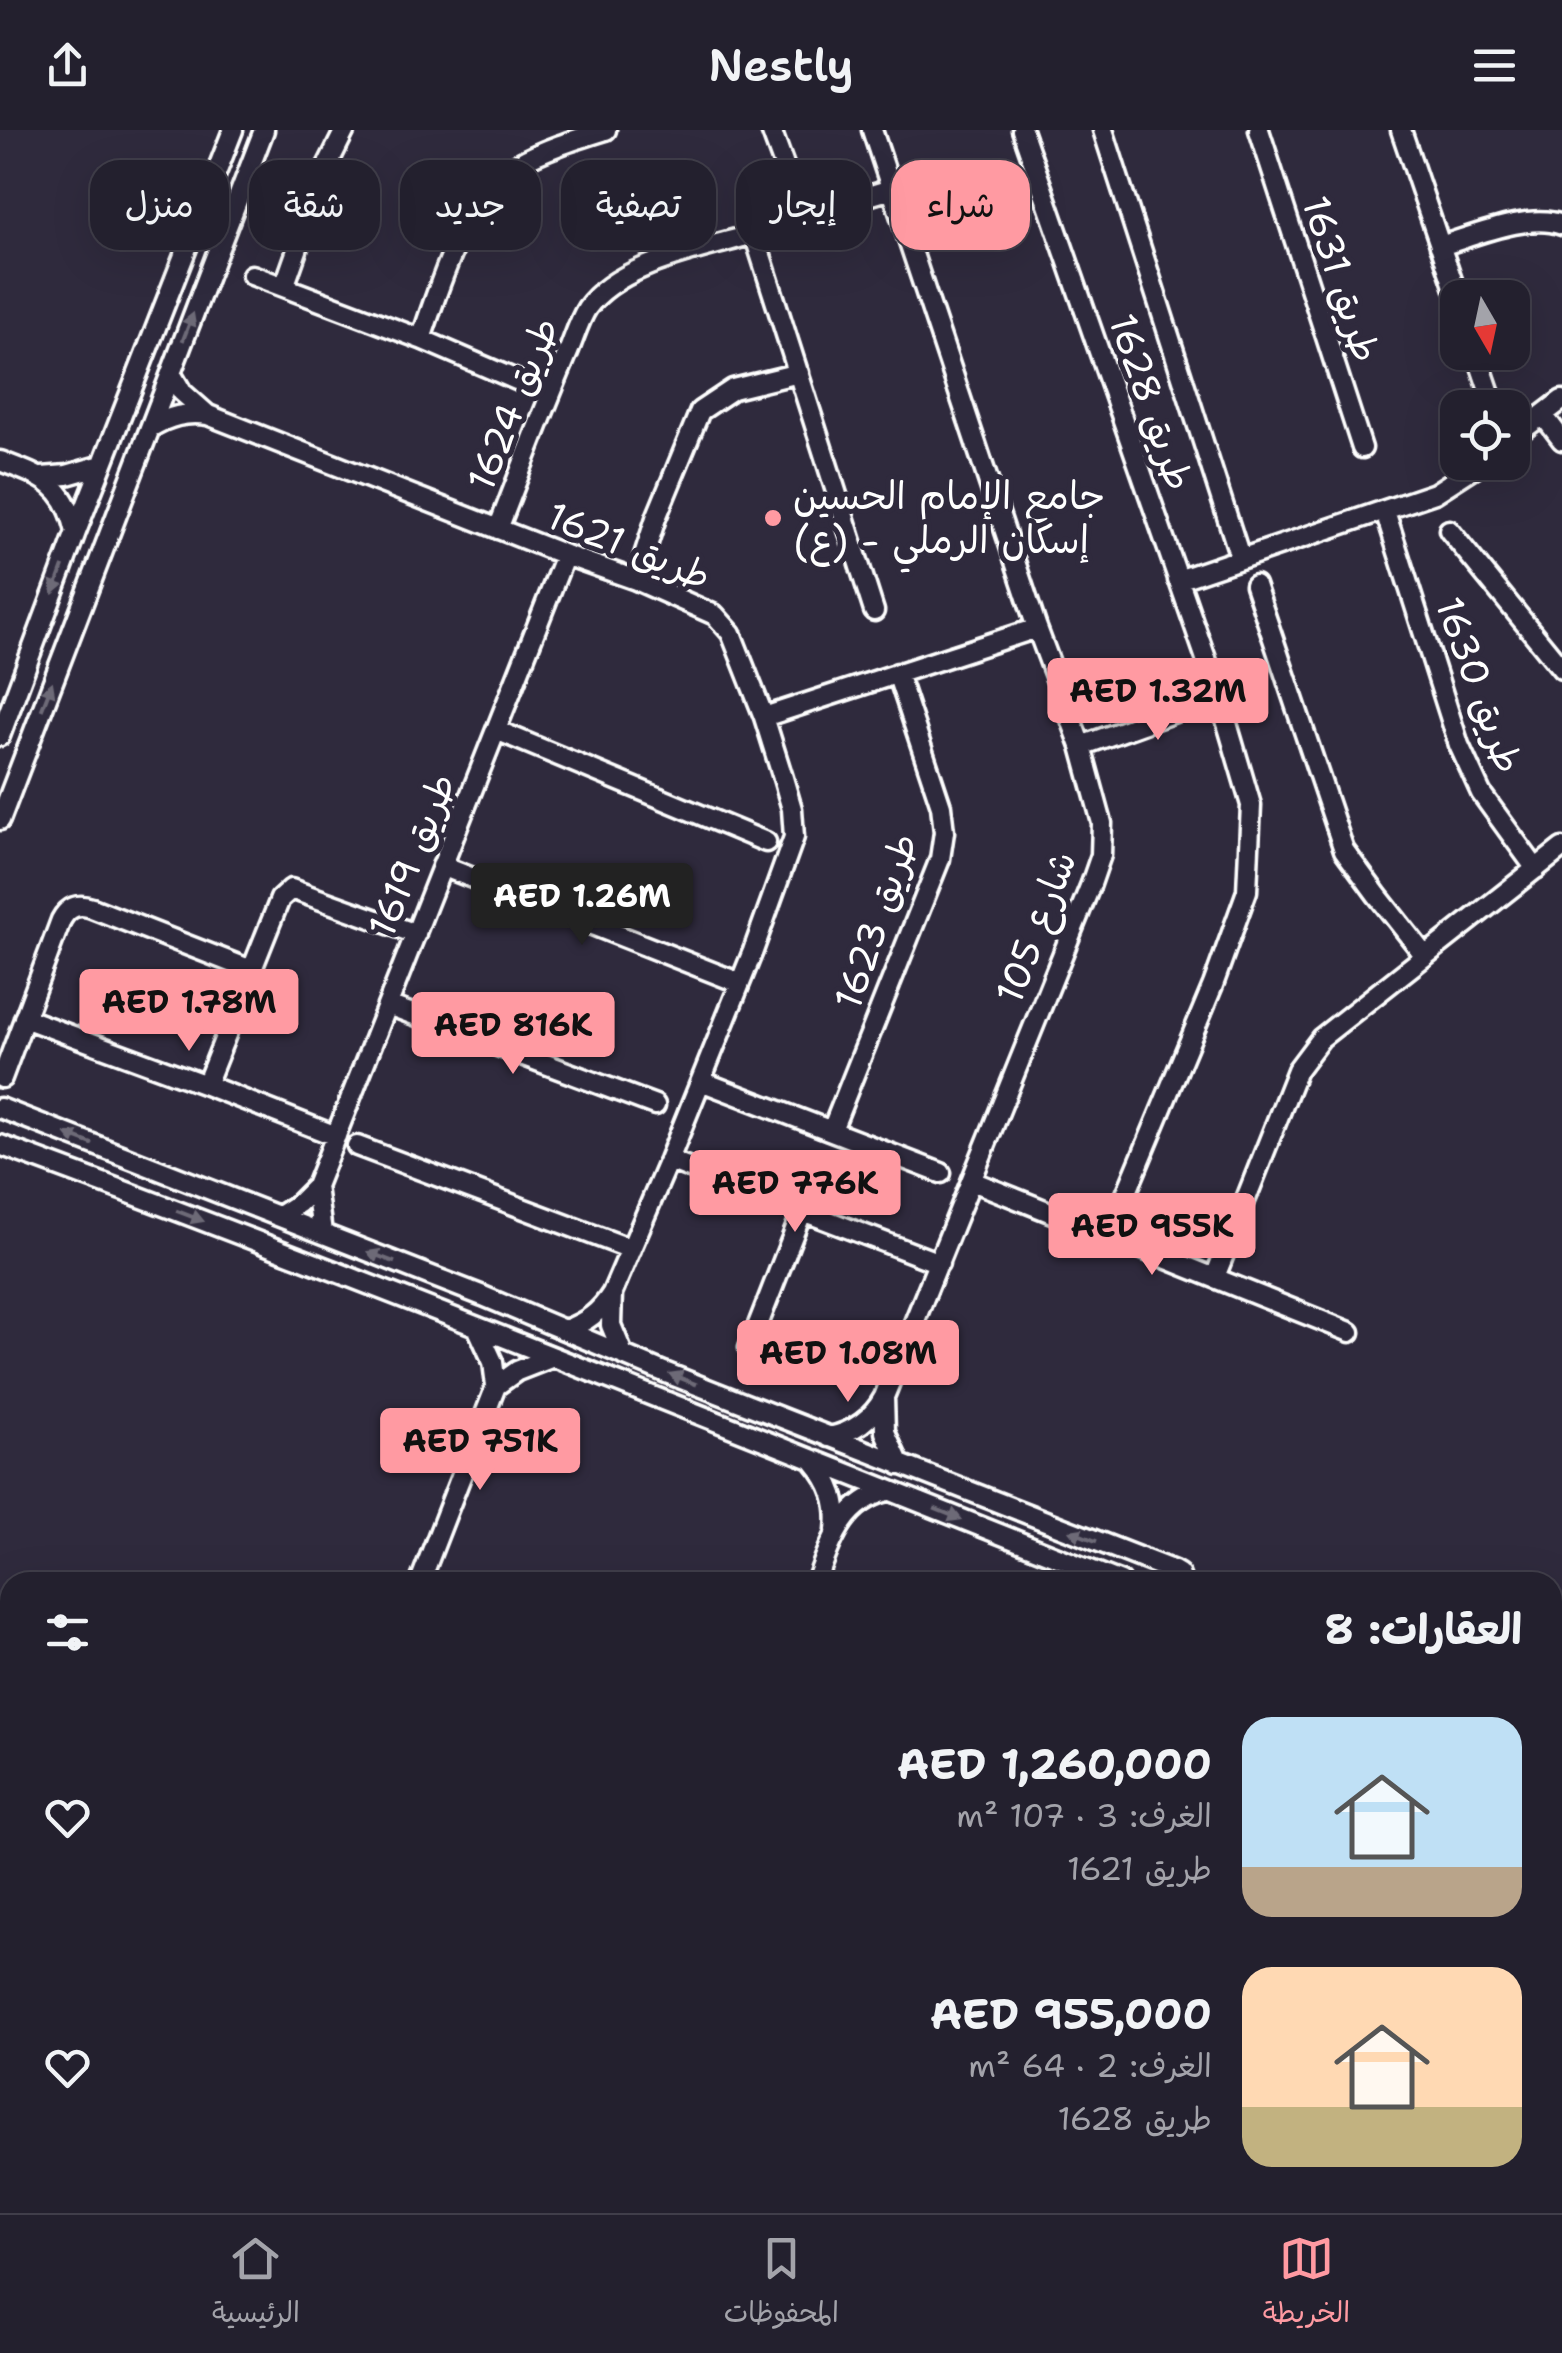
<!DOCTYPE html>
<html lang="ar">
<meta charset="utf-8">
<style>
:root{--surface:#23202e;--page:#2b2836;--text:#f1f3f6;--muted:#a3a3aa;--line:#403e4a;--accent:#ff9aa2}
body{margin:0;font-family:"Shantell Sans","Playpen Sans Arabic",sans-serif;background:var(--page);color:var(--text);direction:rtl;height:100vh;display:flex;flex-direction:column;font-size:38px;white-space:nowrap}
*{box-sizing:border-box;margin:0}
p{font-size:32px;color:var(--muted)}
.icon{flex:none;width:55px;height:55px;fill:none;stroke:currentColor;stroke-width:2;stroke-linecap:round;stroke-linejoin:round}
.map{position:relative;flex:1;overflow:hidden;direction:ltr}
.details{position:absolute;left:0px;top:1442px;width:1562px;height:642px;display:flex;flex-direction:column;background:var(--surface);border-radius:30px 30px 0 0;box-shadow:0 10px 40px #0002,0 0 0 2px var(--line);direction:rtl}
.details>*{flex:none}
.hud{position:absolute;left:30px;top:30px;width:1000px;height:90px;direction:rtl;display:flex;gap:20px}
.needle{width:65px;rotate:171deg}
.tools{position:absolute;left:1440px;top:150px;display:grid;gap:20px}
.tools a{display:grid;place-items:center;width:90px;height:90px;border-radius:20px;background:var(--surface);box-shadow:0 10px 40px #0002,0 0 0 2px var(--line);font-size:50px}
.price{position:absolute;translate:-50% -85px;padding:0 22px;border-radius:10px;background:var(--accent);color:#111;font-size:32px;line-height:65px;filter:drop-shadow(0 2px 5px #0008)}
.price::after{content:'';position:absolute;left:50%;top:60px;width:30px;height:22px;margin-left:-15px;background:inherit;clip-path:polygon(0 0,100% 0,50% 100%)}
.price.selected{background:#222;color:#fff}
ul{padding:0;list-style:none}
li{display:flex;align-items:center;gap:30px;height:250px;padding:0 40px}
li span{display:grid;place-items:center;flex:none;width:280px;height:200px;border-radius:30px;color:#555}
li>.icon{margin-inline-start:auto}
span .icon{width:120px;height:120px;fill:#fffc;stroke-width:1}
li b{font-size:42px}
h2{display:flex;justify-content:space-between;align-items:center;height:120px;padding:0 40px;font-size:42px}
.pill{padding:0 35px;border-radius:30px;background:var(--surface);box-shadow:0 10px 40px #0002,0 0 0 2px var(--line);font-size:35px;line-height:90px}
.pill.selected{background:var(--accent);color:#111}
header{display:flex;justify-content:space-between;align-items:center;height:130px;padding:0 40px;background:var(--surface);font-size:45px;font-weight:600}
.dock{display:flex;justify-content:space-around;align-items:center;height:140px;border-top:2px solid var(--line);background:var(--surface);font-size:28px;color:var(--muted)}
.dock a{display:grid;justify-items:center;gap:5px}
.dock .selected{color:var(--accent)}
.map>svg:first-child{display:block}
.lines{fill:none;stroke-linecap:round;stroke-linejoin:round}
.lane-casing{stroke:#fff;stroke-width:16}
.street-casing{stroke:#fff;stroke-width:25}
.lane{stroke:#2f2a3d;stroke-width:9}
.street{stroke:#2f2a3d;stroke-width:18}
.oneway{fill:#6d6a77}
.poi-dot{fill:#ff9aa2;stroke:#2f2a3d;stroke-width:4}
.labels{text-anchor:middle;stroke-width:10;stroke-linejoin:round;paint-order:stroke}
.street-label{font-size:38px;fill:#fff;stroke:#2f2a3d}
.poi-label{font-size:38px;fill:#fff;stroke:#2f2a3d;text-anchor:start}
</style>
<header><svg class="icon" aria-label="menu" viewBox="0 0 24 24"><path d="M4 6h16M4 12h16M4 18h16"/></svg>Nestly<svg class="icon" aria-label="share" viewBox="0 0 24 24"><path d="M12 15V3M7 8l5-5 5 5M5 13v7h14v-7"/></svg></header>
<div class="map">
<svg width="1562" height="2083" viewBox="0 0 1562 2083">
<rect width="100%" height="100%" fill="#2f2a3d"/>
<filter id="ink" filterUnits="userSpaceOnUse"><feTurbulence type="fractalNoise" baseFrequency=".01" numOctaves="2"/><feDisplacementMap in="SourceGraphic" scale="20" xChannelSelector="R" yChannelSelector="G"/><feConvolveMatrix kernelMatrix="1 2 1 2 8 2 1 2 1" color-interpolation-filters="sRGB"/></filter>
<g filter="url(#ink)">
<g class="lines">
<g class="lane-casing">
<path id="lane" d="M1552 2055 1562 2071"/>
</g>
<g class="street-casing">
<path id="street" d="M771 0 793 60
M1022 0 1219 566 1251 675 1247 761 1213 855 1109 1105
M1103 0 1240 427
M1259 0 1362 318
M1401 0 1458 168
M754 104 874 481
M1440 116C1474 106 1529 82 1562 95
M252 145 421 209 549 264
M284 157 326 38 345 0
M421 209C440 154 465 66 518 34 544 19 577 9 606 0
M1476 222 1495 278
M171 243 182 262 208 285
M1543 285 1562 310
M150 298C169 286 186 282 208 285L565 425 636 450 715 485 731 503 764 587 783 648 792 679 794 707 753 821 669 1030 612 1163C600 1182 587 1192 565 1200
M1512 308 1562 270
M0 331C42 347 65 353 76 402
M42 347 67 345 102 335
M1385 381 1459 615 1481 663 1536 739
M498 399C520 342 542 284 566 227 573 212 578 192 587 178 620 132 703 120 753 104 800 89 845 72 892 59
M1449 400 1562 539
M636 450 656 388 700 281 733 259 799 243
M1178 450 1435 363 1483 332
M1255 455 1344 720 1377 765 1425 826
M764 587 1037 498
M496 600 766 712
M0 606 76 402 233 0
M1081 616 1219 566
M0 690 264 0
M442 736 740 853
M388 875 655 975
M24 888 206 955 336 1006
M2 948 61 790C68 777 78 773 92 778L251 840
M701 951 941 1043
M206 955 280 769 291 759 416 804
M0 978 483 1166 664 1242 1174 1441 1179 1444 1182 1452
M832 1000 940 729 944 702 941 676 897 543
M0 1015C377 1153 748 1305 1121 1452
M357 1016 631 1119
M669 1030 939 1133
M972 1051 1350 1202
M316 1056 322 1103
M279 1086 299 1073 316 1056 565 425
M1215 1147 1297 940 1321 908 1562 718
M612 1163 611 1195 623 1224
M749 1218 802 1082
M496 1256 517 1241 553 1227
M884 1267 885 1302 900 1335
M829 1307C854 1302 872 1289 884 1267L1091 754 1101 725 1102 693 1081 616 1037 498 872 0
M814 1332C832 1353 839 1373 836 1400
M420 1452 496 1256 493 1232 477 1197
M816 1452C831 1413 842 1372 888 1361
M0 1804 10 1808
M0 1847 10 1851
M0 1940 10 1944
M343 2075 363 2083
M547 2075 556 2083
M664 2075 680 2083
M9 2083 10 2073
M403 2083 406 2075
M612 2083H639"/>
</g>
<use href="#lane" class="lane"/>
<use href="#street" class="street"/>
</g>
<defs><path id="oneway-solid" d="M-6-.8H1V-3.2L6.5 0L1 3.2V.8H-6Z" transform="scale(2.5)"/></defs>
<g class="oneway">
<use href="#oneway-solid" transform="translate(188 197) rotate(-69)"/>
<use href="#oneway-solid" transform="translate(58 450) rotate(110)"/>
<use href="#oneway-solid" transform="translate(47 566) rotate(-69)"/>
<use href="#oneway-solid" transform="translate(79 1009) rotate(-159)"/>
<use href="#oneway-solid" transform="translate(190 1086) rotate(21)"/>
<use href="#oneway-solid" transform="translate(381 1127) rotate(-159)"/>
<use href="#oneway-solid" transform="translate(683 1249) rotate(-158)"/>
<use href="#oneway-solid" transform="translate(948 1384) rotate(22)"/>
<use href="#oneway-solid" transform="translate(1083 1406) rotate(-159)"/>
</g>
</g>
<circle class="poi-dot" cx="773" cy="388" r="10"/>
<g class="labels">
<g class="street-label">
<text transform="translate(1341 149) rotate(72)" y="13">طريق 1631</text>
<text transform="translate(1151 272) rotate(71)" y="13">طريق 1628</text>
<text transform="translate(513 274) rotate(-68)" y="13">طريق 1624</text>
<text transform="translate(629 416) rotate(22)" y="13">طريق 1621</text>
<text transform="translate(1479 555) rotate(70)" y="13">طريق 1630</text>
<text transform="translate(412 725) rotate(-68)" y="13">طريق 1619</text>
<text transform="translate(876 791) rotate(-71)" y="13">طريق 1623</text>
<text transform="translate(1036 797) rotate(-69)" y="13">شارع 105</text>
</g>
<g class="poi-label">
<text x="793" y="379">جامع الإمام الحسين<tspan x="793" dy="44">(ع) - إسكان الرملي</tspan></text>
</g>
</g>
</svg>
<div class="tools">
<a><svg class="needle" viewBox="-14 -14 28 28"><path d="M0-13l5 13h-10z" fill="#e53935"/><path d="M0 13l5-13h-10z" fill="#a3a3aa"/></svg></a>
<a><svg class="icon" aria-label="locate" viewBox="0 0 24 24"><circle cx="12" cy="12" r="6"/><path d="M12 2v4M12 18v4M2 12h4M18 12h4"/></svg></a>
</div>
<b class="price" style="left:1158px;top:613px">AED 1.32M</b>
<b class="price selected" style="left:582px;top:818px">AED 1.26M</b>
<b class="price" style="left:189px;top:924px">AED 1.78M</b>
<b class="price" style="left:513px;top:947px">AED 816K</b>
<b class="price" style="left:795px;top:1105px">AED 776K</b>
<b class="price" style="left:1152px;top:1148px">AED 955K</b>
<b class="price" style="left:848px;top:1275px">AED 1.08M</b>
<b class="price" style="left:480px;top:1363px">AED 751K</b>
<div class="hud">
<a class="pill selected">شراء</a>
<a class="pill">إيجار</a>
<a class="pill">تصفية</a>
<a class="pill">جديد</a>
<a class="pill">شقة</a>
<a class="pill">منزل</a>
</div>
<section class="details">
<h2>العقارات: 8<svg class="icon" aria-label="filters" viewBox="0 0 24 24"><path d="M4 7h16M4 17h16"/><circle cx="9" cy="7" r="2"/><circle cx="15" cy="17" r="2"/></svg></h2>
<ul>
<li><span style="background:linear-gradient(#bfe0f5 75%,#b9a48a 0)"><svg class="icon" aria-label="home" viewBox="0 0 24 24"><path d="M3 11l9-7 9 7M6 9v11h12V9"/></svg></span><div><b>AED 1,260,000</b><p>الغرف: 3 · 107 m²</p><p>طريق 1621</p></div><svg class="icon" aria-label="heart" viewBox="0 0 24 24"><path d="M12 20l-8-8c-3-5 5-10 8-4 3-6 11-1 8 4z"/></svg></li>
<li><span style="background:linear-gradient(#ffd9b3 70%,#c2b280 0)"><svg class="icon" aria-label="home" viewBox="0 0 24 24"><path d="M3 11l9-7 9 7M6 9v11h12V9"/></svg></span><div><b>AED 955,000</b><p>الغرف: 2 · 64 m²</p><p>طريق 1628</p></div><svg class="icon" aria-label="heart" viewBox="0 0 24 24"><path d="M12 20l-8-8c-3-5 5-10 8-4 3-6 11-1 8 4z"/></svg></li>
</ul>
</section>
</div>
<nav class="dock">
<a class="selected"><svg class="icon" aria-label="map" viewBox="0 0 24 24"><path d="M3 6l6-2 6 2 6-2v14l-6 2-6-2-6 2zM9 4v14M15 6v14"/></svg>الخريطة</a>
<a><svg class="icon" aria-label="saved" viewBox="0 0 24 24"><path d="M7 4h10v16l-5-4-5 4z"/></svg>المحفوظات</a>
<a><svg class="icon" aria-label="home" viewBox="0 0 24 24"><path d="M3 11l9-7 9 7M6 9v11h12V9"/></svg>الرئيسية</a>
</nav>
